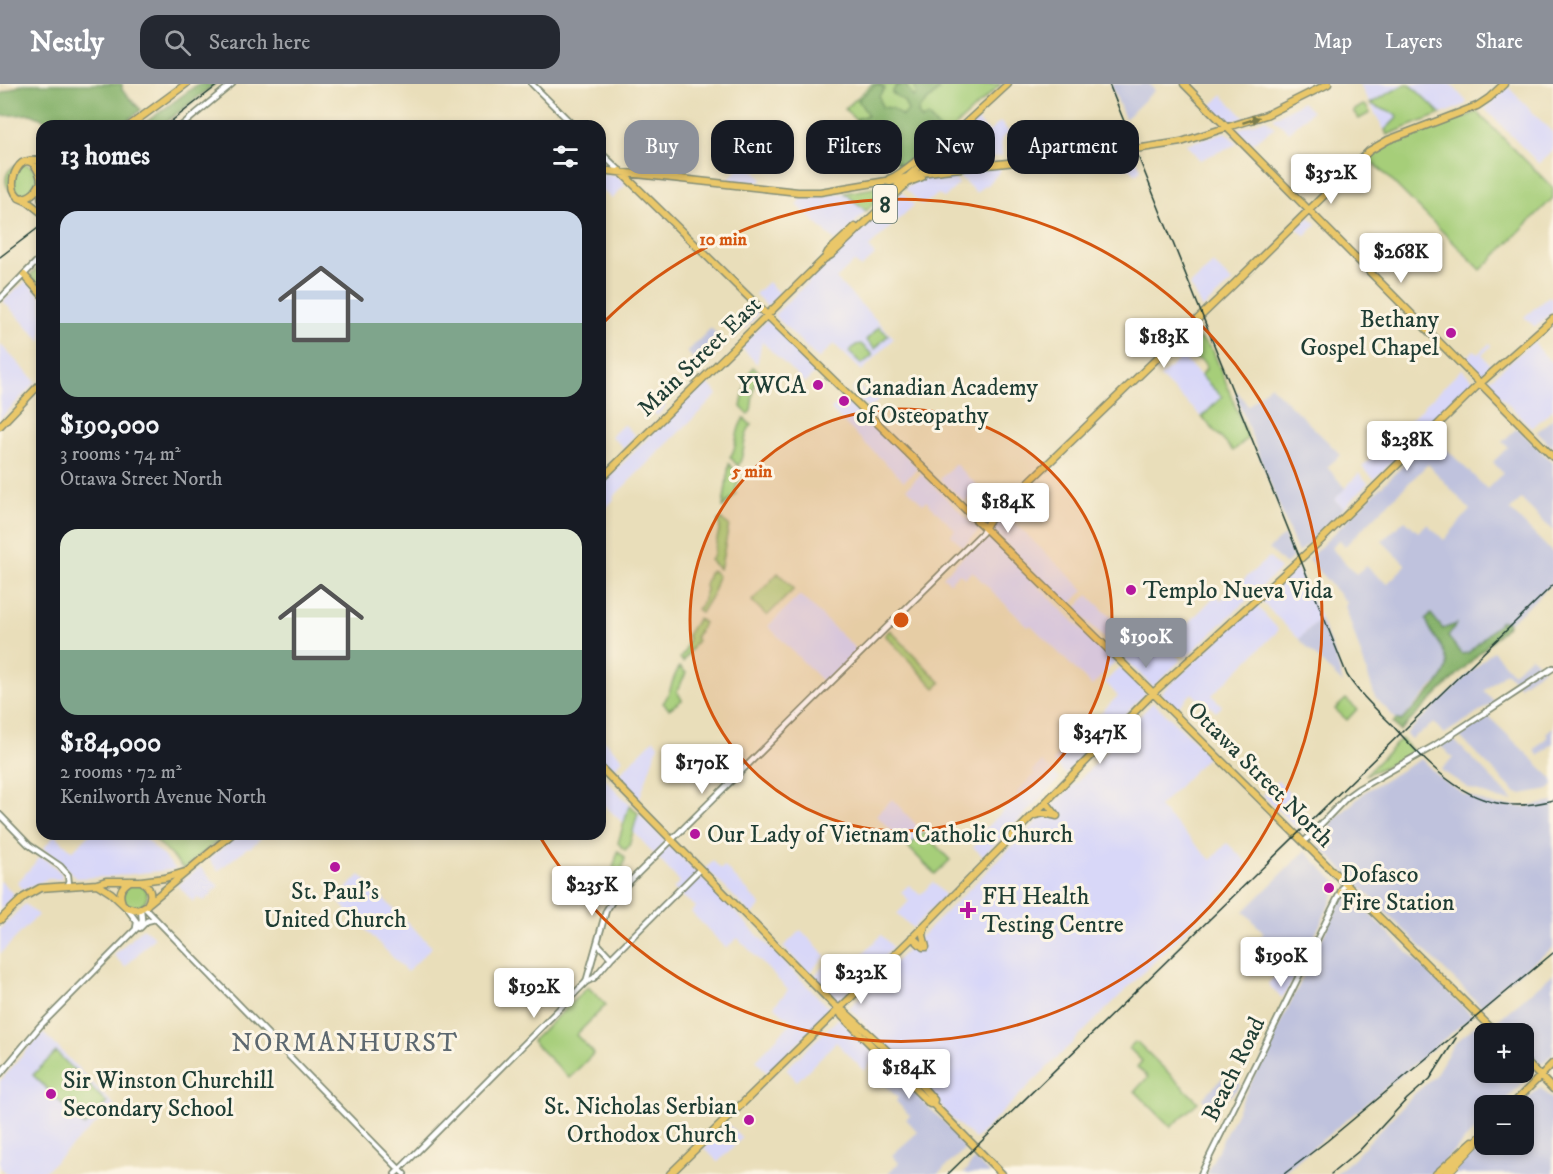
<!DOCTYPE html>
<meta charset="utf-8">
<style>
:root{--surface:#171b24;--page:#242831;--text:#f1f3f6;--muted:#9ea1a6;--accent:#8c9099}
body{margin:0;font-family:"IM FELL DW Pica",serif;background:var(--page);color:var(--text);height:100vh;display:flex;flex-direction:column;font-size:22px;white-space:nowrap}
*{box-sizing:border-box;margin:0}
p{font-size:20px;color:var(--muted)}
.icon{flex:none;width:33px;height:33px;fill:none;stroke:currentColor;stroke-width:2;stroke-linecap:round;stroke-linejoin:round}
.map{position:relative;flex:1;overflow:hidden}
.side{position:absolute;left:36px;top:36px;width:570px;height:720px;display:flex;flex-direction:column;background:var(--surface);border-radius:18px;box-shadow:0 3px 9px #0003}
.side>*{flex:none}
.top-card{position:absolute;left:624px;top:36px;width:570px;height:54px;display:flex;gap:12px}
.buttons{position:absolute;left:1474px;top:939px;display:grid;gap:12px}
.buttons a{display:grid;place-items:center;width:60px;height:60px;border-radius:12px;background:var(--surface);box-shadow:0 3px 9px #0003;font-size:30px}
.price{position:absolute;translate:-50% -51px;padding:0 14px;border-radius:6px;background:#fff;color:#222;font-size:20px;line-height:39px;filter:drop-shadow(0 2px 3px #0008)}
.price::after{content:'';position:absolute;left:50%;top:36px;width:18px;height:14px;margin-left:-9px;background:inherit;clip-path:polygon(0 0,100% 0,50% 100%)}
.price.on{background:var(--accent);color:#fff}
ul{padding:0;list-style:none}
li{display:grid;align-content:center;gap:12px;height:318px;padding:0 24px}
li span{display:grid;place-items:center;height:186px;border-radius:18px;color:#555}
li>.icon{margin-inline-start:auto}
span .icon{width:108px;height:108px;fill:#fffc;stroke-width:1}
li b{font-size:26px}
h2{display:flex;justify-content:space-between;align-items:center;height:72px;padding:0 24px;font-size:26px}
.pill{padding:0 21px;border-radius:18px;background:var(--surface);box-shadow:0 3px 9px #0003;font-size:21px;line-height:54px}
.pill.on{background:var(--accent);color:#fff}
header{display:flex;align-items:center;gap:36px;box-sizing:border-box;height:84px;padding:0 30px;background:var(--accent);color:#fff}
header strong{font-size:28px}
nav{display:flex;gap:33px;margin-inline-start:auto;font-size:21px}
.search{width:420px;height:54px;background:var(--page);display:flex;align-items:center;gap:15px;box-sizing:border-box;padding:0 21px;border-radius:18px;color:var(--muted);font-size:22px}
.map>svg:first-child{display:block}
.built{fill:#d8d7f8}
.industrial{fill:#bfc2dd;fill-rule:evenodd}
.green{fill:#a6ce79;stroke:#628656;stroke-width:1.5}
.forest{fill:#84b169;stroke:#52774e;stroke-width:1.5}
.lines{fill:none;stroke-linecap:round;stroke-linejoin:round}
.minor-casing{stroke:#848e77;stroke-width:8}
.major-casing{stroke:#848e77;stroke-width:9}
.highway-casing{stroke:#848e77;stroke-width:10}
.minor{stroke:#fff;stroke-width:4.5}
.major{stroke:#eac769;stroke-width:6}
.highway{stroke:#eac769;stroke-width:8}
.rail{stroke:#1f3d34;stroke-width:1.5}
.oneway{fill:#7a7b4c}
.ring{fill:none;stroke:#d45610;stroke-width:3}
.poi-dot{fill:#b5179e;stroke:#fcf5e5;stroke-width:2}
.labels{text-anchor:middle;stroke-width:6;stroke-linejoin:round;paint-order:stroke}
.shield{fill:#fcf5e5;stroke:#617469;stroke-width:1.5}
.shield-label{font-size:22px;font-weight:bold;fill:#1f3d34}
.poi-label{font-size:24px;fill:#1f3d34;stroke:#fcf5e5;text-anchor:start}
.street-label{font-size:24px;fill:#1f3d34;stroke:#fcf5e5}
.neighbourhood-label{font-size:26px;letter-spacing:1.5px;fill:#5d6870;stroke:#fcf5e5}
.centre{fill:#d45610;stroke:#fcf5e5;stroke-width:3}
.ring-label{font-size:18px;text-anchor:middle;font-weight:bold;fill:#d45610;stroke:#fcf5e5;stroke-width:6;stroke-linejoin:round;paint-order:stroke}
</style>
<header>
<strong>Nestly</strong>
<div class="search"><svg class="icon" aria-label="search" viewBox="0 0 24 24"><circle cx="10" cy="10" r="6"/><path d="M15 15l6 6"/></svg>Search here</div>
<nav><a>Map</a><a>Layers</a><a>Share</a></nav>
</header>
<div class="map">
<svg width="1553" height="1090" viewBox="0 0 1553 1090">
<rect width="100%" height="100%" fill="#fcf5e5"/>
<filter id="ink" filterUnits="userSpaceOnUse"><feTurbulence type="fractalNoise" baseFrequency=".0167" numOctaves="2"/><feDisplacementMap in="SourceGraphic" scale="12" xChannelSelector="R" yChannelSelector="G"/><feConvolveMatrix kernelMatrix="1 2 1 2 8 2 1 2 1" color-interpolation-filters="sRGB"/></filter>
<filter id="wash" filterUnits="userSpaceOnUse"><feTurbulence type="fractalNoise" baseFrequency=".008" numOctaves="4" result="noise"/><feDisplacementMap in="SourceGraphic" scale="24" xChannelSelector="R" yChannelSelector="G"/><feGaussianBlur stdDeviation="1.35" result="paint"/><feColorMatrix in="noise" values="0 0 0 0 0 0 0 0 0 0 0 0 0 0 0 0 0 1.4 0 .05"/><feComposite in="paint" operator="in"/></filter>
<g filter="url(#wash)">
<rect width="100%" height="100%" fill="#e9deba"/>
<path class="built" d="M1359 0H1451L1467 18 1465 21 1387 51Z
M1508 3 1553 49V66L1539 80 1486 26V24Z
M1222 11 1245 34 1228 38 1210 23Z
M1302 18 1312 27 1289 48 1273 34Z
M976 35 989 48 1000 38 1009 48 1001 55 1002 72 980 75 975 62 979 58 966 44Z
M1266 35 1275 43 1251 60 1236 46Z
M1226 48 1237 60 1200 76 1186 60Z
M1074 52 1079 65 1061 67 1058 58Z
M1134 70 1141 85 1136 90 1130 84H1120V71Z
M745 78 762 95 759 99 728 96Z
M997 82 1001 86 987 102 984 101 976 109 956 89Z
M949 88 959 100 944 114 938 110 922 121 905 104 919 96Z
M600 91H615L626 100 612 115 600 104Z
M902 108 914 121 869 163 875 171 861 184 854 178 836 195 894 254 862 287 834 260 818 275 774 231Z
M845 109 866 127 844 151 835 157 797 121 802 114Z
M1309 133 1317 140 1305 152 1297 144Z
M1213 179 1232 198 1202 225 1190 201Z
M26 197 42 214V258L3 217Z
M768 198 780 210 767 222 755 210Z
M1549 212 1553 215V228L1536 242H1534L1524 233Z
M749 221 757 228V231L745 245 735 235Z
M765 238 771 239 817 287 805 299 762 258 757 280 741 263Z
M1533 258 1550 277H1553V325L1532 344 1488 300V297Z
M0 260 36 298 0 335Z
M1489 260 1491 262 1482 271 1491 282 1480 292 1464 276 1474 266 1478 270Z
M1182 273 1222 313 1202 333 1160 293Z
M1462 285 1475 299 1374 395 1362 383Z
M705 297 718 310 613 413 614 415 600 431V402Z
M857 300 866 309 874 302 884 311 869 325 852 308V305Z
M654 309 666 322 657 332 644 320Z
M844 312 918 384 904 397 831 326Z
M624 340 635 351 624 364 611 352Z
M955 380 979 403 965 418 940 395Z
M1359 389 1368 399 1344 424 1334 416Z
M921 390 979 446 963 463 951 451 955 446 926 417 923 420 907 404Z
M1003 428 1084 506 1069 522 988 442Z
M985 450 1115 578 1092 602 1031 541 1028 543 972 487 965 494 959 489 950 498 943 493Z
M1269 473 1280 485 1186 573 1171 557 1216 511 1221 516Z
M1297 484 1320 534 1299 555 1261 517Z
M1088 511 1149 571 1163 557 1181 576 1153 603 1075 525Z
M799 512 802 513 857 566 825 600 768 542Z
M1256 521 1279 546 1212 611 1222 622 1216 628 1205 617 1202 619 1192 609 1175 626 1160 610Z
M1120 583 1146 609 1065 690 1053 678 1067 662 1055 650 1061 643 1074 655 1118 612 1105 598Z
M1153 618 1209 671 1159 723 1211 776 1227 759 1251 782 975 1055 948 1031 939 1018 849 924 1086 689Z
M600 652 623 675 610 688 600 678Z
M654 655 658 661 639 716 616 693Z
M1042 678 1060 695 983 772 973 763 982 755 979 751 1019 711 1017 708 1035 690 1032 687Z
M600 690 631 722 628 725 624 740 600 717Z
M1278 696 1310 734 1297 745 1263 711Z
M892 715 923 748 908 763 876 731Z
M638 729 831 926 767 989 756 976 792 938 774 922 788 906 738 854 726 864 691 828 696 823 673 805 680 798 633 747Z
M90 750H141L176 785 107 793 76 794 56 774 43 765 55 751 72 767Z
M239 750H261L263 752 250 764 248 763 218 787 209 775Z
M41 772 55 783 61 789 62 795H48L23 805 17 799Z
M713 777 721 785 724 782 761 821 752 831 706 784Z
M200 783 219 802 204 817 197 813 193 818 178 801Z
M360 791 432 863 407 888 336 815Z
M1 797 14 811 0 826V798Z
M933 798 945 811 913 844 897 830 909 817 901 808 909 801 920 811Z
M25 820 38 831 0 870V845Z
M143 844 155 853 125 883 114 871Z
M801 846 826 872 809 889 783 863Z
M881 851 893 863 837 919 813 893 824 882 838 895Z
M1281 884 1293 897 1282 914 1268 900Z
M839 934 877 972 864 987 836 958 797 997 786 985Z
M43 948 115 1022 42 1090H7L0 1083V997Z
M728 1040 742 1054 718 1078 704 1064Z"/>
<path class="industrial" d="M1111 0H1149L1155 6 1125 35Z
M711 244 726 260 702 284 687 268Z
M1270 301 1341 371 1327 383 1345 404 1334 416 1344 424 1298 469 1235 310 1237 307 1248 322Z
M1553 334V364L1537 348Z
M1517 344 1553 379V447L1521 415 1510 426 1553 469V498L1531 520 1433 602 1399 638 1375 613 1345 522 1347 519 1308 475 1433 352 1487 405 1503 389 1493 378 1508 363 1502 358ZM1428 380 1470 426 1444 456 1427 440 1418 448 1405 436 1382 457 1406 481 1387 500 1366 482 1356 490 1331 464 1339 455 1345 462Z
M1284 451 1293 473 1285 481 1269 465Z
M1320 534 1337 577 1343 600 1299 555Z
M1493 567 1513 589 1531 572 1544 585 1519 602 1506 588 1484 607 1495 618 1444 650 1434 639 1411 655 1406 650Z
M1488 632 1553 695V701L1549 705 1521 710 1516 709 1459 652 1460 649Z
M1553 643V659L1539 672 1534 666 1548 652 1546 649Z
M1451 653 1514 717 1502 716 1470 705 1441 686 1453 674 1440 661Z
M1421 675 1439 693 1464 710 1492 721 1525 723 1553 718V864L1500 903 1481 922 1318 761 1320 754 1325 749 1332 738 1366 707Z
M1305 767 1337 799 1338 803 1293 897 1256 858 1264 849 1244 827Z
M1345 811H1350L1472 932 1281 1090H1206L1342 814Z
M1553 890V969L1542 980 1524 966V950L1506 949 1494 939Z
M1477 940 1487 949 1485 950V988H1524V986L1530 992 1500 1021 1485 1022V1036L1431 1090H1335L1352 1076 1413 1011 1434 993 1453 961Z
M1228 988 1241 1001 1215 1027 1202 1015Z
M895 990 968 1062 938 1090H888L899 1079 892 1071 918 1048 906 1035 910 1032 896 1017 898 1014 885 1001Z
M1540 1003 1553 1016V1090H1451L1485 1057V1060H1524V1022L1521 1021Z
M975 1075 990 1090H963Z"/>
<path class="green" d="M872 0H1001L937 59 924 65 902 85 845 25Z
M1405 0H1410L1441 30 1387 51 1385 46 1396 35 1397 31 1370 20Z
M1363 21 1366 22 1370 29 1359 35 1353 27Z
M1477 28 1553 104V114L1481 186 1369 74 1383 63Z
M6 96a16 16 0 1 1 32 0a16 16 0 1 1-32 0Z
M891 101 892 102 866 127 845 109Z
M42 179V207L30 192Z
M879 243 888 251 875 265 866 256Z
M1200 254 1213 267 1248 354 1233 367 1202 333 1222 313 1201 292 1206 285C1206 277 1201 275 1194 275L1186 267Z
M861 260 873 271 862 280 849 268 856 261Z
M753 283 759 288 754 302 751 327 748 330 741 323 747 293Z
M744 334 751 341C742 352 746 370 738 382L730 373C739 362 733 349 744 334Z
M729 380 740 391 735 408 736 410 723 423Z
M721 435 729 441 721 482 719 485 710 476 713 473 720 442 718 437Z
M712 486 718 492 712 511 701 529 697 525 701 521 706 506 705 501 709 489Z
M778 489 794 505 767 532 752 517Z
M698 534 704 539 695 554 697 556 683 578 680 574 684 569 689 554 687 551Z
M890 546 941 599 935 604 885 551Z
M680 583 686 589 677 607 682 616 669 625 663 619C672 609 671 593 680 583Z
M1346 615 1357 625 1347 636 1335 625Z
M1401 655 1413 667 1405 674 1365 691Z
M631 722 638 729 629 762 625 766 618 759 628 725Z
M923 748 950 776 935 790 908 763Z
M150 750H226L184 785Z
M618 767 625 774 620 795 623 798 610 809 607 806Z
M123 811a12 12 0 1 1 24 0a12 12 0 1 1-24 0Z
M588 903 606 921 576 951 594 969 569 994 532 957Z
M1134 959H1138L1198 1018 1171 1043 1135 1007 1148 993 1137 983 1142 977 1129 964Z
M56 968 107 1019 85 1042 33 991Z"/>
<path class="forest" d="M23 0H122V6L141 26 120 42H75L68 36 47 37 31 30 0 32V10Z
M198 0H215L161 42H141Z
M876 0 885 4 879 12 882 23 892 24 902 32 908 27 904 17 892 9 896 2 905 0 913 13 917 10 915 4 918 0H936L939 6 919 25 918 30 922 36 928 32 944 51 919 66 903 84 855 35 868 31 858 16Z
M1431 530 1443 545 1456 540 1448 553 1462 570 1468 569 1501 537H1507L1508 541 1400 647 1393 639 1397 635 1401 637C1412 625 1446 597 1447 582 1448 578 1444 568 1442 564 1436 552 1430 549 1426 535Z"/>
</g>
<g filter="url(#ink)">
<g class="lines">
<g class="minor-casing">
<path id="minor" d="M532 0 574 42
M181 42 232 0
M600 68 620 87
M0 215 42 172
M0 731 29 761 60 782 68 791 69 801
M1304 758 1347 713 1358 705 1434 662 1553 584
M126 823 137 838 136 844
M144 823 404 1090
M140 844 147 837 155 835
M597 859 611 874
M586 898 606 827 616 811 982 449 985 444
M0 990 40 942 139 842 142 836 141 825
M395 1090 586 898 594 894 611 874 700 785
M1201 1090 1345 799"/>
</g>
<g class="major-casing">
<path id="major" d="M1184 0 1553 373
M129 42 186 0
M28 77 42 76
M600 86 798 108H820L886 97 890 98 922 89 943 86 1142 64 1181 58 1266 31 1328 0
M620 87 1153 609 1497 950
M889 95C908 87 921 70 940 60
M42 96C37 106 33 113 21 114 0 104 25 55 39 89 43 97 40 108 42 117
M886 113 1008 0
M19 114 28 118 42 129
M825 174 828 168 855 143
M24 191 42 211
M0 342 42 298
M600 396 824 175 831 171 902 104 909 98 922 93
M985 444 988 438 1001 425 1234 200 1369 67 1388 56 1477 22 1489 14 1504 0
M600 683 834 921 845 928C876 956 907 984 934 1016L933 1020
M1046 718 1057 732
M1035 731 1044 729 1057 732
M97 800 111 809 126 823 138 826 147 821C153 812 151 803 141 797
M1341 808H1354
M122 819C118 809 121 803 130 797
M149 819 232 750
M0 836 24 813 40 804 97 800 106 797H141L165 794 185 788
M925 841 923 851 926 863
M912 853 923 863H926
M839 926 842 932 930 1020H933L1002 1090
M1524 976 1553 1005
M1511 1022 1553 979
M670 1090 915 851 1153 609 1320 457 1477 302 1553 235
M1436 1090 1473 1057"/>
</g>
<g class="highway-casing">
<path id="highway" d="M1446 1090 1485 1049"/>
</g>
<use href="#minor" class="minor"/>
<use href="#major" class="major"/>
<use href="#highway" class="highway"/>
<path class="rail" d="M1109 0 1347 591C1359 610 1377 626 1393 642 1438 691 1479 737 1553 716
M165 42 219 0
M0 173 42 141
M948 1090 1553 501
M1284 1090 1327 1057 1553 869
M1331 1090 1359 1067 1407 1015 1430 995 1456 954"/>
</g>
<defs><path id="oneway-solid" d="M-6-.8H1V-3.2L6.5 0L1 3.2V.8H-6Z" transform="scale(1.5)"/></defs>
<use class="oneway" href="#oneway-solid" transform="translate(1251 36) rotate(-18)"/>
</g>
<circle cx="901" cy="536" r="211" fill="#d45610" fill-opacity=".12"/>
<g class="ring">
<circle cx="901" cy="536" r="211"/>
<path d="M601 241A421 421 0 1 1 540 753"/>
</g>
<g class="poi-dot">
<circle cx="1451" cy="249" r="6"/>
<circle cx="818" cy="301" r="6"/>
<circle cx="844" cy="317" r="6"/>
<circle cx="1131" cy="506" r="6"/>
<circle cx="695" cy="750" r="6"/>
<circle cx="335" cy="783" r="6"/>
<circle cx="1329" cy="804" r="6"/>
<path d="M965 817h6v6h6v6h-6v6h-6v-6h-6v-6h6z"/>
<circle cx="51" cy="1010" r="6"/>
<circle cx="749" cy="1036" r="6"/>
</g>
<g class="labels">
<rect class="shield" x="873" y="101" width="24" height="38" rx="4.5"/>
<g class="shield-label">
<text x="885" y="128">8</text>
</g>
<g class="poi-label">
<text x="1439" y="243" text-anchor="end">Bethany<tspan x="1439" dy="28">Gospel Chapel</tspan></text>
<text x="806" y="309" text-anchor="end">YWCA</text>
<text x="856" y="311">Canadian Academy<tspan x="856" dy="28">of Osteopathy</tspan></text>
<text x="1143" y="514">Templo Nueva Vida</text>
<text x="707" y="758">Our Lady of Vietnam Catholic Church</text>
<text x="1341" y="798">Dofasco<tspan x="1341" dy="28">Fire Station</tspan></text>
<text x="335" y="815" text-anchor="middle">St. Paul's<tspan x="335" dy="28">United Church</tspan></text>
<text x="982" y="820">FH Health<tspan x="982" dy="28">Testing Centre</tspan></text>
<text x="63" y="1004">Sir Winston Churchill<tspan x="63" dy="28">Secondary School</tspan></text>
<text x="737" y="1030" text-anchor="end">St. Nicholas Serbian<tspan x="737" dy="28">Orthodox Church</tspan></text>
</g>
<g class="street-label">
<text transform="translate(699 272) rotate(-44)" y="8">Main Street East</text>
<text transform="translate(1261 690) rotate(45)" y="8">Ottawa Street North</text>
<text transform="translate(1233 985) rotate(-64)" y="8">Beach Road</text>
</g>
<g class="neighbourhood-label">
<text x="345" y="967">NORMANHURST</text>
</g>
</g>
<circle cx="901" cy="536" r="9" class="centre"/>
<g class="ring-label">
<text x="723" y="161">10 min</text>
<text x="752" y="393">5 min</text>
</g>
</svg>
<div class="buttons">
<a>+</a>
<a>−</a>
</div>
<b class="price" style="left:1331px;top:121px">$352K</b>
<b class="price" style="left:1401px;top:200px">$268K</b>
<b class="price" style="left:1164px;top:285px">$183K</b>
<b class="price" style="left:1407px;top:388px">$238K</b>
<b class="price" style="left:1008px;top:450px">$184K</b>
<b class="price on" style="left:1146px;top:585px">$190K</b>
<b class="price" style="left:1100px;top:681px">$347K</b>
<b class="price" style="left:702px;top:711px">$170K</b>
<b class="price" style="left:592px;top:833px">$235K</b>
<b class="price" style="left:1281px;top:904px">$190K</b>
<b class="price" style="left:861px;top:921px">$232K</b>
<b class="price" style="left:534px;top:935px">$192K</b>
<b class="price" style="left:909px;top:1016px">$184K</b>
<div class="top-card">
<a class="pill on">Buy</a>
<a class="pill">Rent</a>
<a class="pill">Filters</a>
<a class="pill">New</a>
<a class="pill">Apartment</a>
</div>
<section class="side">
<h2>13 homes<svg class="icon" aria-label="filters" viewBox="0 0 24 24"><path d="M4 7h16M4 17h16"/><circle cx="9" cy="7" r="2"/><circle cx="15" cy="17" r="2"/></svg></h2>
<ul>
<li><span style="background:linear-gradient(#c9d6e8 60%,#7fa58c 0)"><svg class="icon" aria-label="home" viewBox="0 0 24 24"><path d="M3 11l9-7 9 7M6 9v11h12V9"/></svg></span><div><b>$190,000</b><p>3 rooms · 74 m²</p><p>Ottawa Street North</p></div></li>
<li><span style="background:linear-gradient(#dfe7d0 65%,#7fa58c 0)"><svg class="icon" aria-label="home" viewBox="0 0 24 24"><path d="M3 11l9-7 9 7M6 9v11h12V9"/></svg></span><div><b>$184,000</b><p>2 rooms · 72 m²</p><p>Kenilworth Avenue North</p></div></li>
</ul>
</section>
</div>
